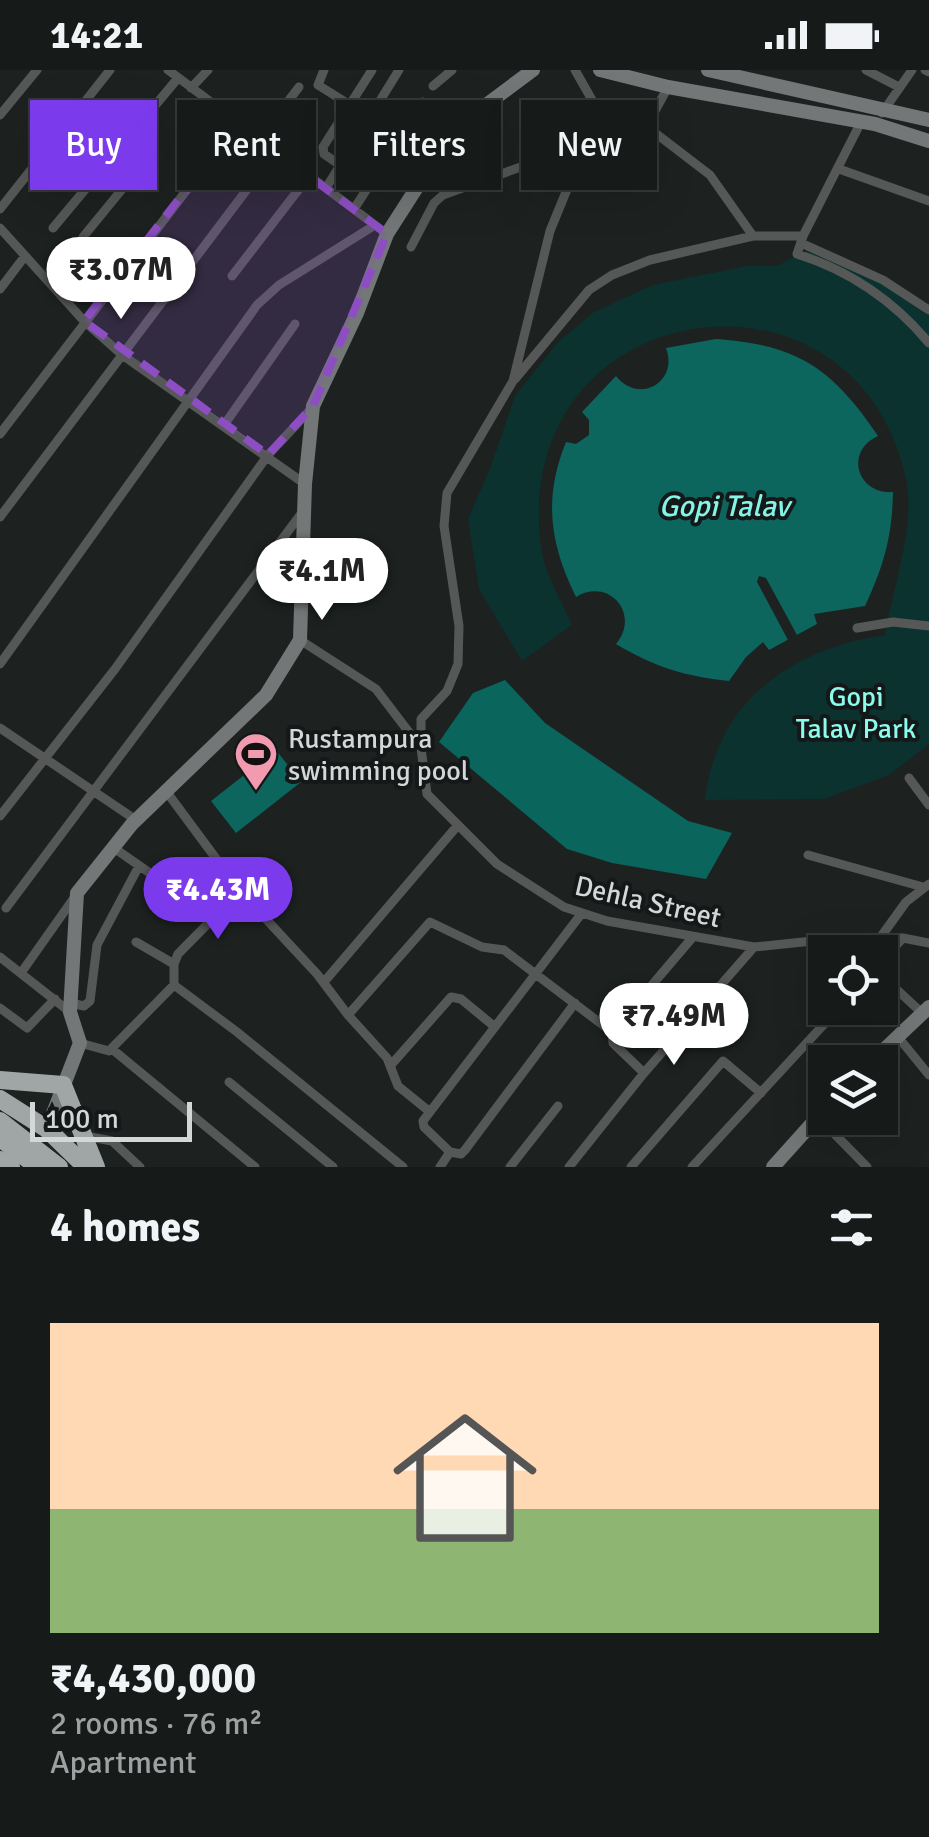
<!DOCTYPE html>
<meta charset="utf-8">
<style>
:root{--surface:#161a19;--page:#1f2322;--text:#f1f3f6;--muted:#9ea1a2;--line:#353838;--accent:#7c3aed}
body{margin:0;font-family:Signika,sans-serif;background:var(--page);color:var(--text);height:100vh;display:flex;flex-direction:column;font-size:38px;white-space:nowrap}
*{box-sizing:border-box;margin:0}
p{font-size:32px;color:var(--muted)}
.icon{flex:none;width:55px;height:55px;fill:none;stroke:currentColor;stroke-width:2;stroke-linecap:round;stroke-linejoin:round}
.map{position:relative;height:1097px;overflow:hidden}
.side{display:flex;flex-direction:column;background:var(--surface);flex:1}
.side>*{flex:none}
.guide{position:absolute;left:30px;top:30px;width:870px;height:90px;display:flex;gap:20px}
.controls{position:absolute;left:808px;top:865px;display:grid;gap:20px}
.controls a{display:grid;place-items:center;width:90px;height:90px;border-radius:0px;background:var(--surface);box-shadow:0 10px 40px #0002,0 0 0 2px var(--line);font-size:50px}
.scale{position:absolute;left:30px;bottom:25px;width:162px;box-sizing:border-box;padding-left:10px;border:5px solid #d4d7d7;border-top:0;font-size:28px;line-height:35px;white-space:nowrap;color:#d4d7d7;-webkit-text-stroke:8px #141818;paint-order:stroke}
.price{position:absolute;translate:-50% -85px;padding:0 22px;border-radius:35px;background:#fff;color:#222;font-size:32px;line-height:65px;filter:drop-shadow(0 2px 5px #0008)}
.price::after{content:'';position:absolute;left:50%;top:60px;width:30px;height:22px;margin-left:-15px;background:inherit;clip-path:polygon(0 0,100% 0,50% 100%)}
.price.active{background:var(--accent);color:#fff}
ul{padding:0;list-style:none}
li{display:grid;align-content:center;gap:20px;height:530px;padding:0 50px}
li span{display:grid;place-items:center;height:310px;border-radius:0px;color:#555}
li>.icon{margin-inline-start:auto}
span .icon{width:180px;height:180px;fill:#fffc;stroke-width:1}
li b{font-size:42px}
h2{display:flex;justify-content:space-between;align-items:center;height:120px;padding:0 50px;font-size:42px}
.pill{padding:0 35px;border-radius:0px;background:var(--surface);box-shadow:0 10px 40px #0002,0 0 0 2px var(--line);font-size:35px;line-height:90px}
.pill.active{background:var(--accent);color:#fff}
.status{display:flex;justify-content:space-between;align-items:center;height:70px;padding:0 50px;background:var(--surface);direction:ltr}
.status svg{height:28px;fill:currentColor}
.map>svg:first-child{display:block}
.green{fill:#0b322e}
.forest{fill:#0a655c}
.water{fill:#0d665e}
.pier{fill:#1d2221}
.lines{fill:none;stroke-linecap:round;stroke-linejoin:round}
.street{stroke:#565858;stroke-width:9}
.secondary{stroke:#747777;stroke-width:14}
.highway{stroke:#a0a6a5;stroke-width:18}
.highway-bridge{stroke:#a0a6a5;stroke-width:18}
.marked{fill:#8d4ec4;fill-opacity:0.2;stroke:#8d4ec4;stroke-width:8;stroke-dasharray:20 12;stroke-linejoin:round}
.labels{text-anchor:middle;stroke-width:8;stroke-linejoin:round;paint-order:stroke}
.park-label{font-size:28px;fill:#89fced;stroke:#141818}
.poi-label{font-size:28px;fill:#d4d7d7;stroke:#141818;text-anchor:start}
.street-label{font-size:28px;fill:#d4d7d7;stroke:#141818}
.water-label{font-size:30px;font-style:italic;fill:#82f5e6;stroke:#141818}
</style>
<div class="status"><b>14:21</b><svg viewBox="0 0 49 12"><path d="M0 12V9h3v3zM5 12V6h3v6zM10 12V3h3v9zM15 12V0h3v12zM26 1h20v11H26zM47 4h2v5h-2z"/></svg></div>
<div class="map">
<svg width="929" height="1097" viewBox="0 0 929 1097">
<rect width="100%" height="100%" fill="#1d2221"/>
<path class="green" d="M811 178 898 222 929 246V674L889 705 824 729 705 730C716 631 792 579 885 565 893 516 916 456 906 408 854 173 509 223 541 477 544 503 562 531 572 555L522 591 479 519 468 449 491 396 515 326 559 271 594 242 653 215 747 196H777Z"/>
<path class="forest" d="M505 610 545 653 688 751 732 763 706 809 612 793 567 779 439 672 473 623Z"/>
<path class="water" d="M716 269C798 275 832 298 878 366 844 381 857 425 893 422 892 467 884 495 865 536L814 544 817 554 769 580 763 572 746 587 729 611C683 606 655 597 616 574 641 544 609 507 576 527 550 474 543 429 566 372L576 374 589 365V350L582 342 616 306C639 335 679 312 666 278Z
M276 680 301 712 236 763 211 731Z"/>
<path class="pier" d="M759 506 766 508 797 565 788 570 757 512Z"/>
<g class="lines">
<path class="street" d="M168 0 387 164
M324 0 318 15 350 35
M866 0 899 17
M925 0 929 2
M433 16 452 0
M668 17 650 50V59L710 105 753 166
M191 18 208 0
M882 43 912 0
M0 45 37 0
M72 48 115 84
M861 52 803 166 797 184C851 201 893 230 929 273
M260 68 299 17
M340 95 324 84 323 77 372 0
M839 99 929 131
M326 118 399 0
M0 139 110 0
M354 139 423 32
M0 158 84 251 121 284 305 414
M53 158 178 8
M801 173 883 210 929 240
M411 177 434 133 443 125 529 94 590 61
M119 205 89 180 83 167 137 101
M232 206 309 106
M0 219 25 186
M515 309 589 220 612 205 650 190 753 166H803
M224 355 295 254
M0 364 238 53
M0 447 276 81
M857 558 893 552 929 556
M300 570 376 619 421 678 427 724 497 794 564 837 607 851 754 877 842 868H903L929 873
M0 594 257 235 279 215 375 155
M0 658 136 750
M421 674V649L447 621 458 594 459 556 444 456 447 423 513 311 550 161 595 51 596 37 575 0
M909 708 929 735
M166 721 240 821 317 904 348 945 387 988 398 1016 430 1042
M0 746 115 599 268 385 312 338
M114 778 167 815
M808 785 923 817
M6 838 304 440
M880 868 906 832 929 814
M136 872 174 894
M0 887 70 942
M880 893 903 868
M21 903 76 825
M880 904 922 943
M324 912 458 755
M174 915V894L178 884 240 821
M71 933 84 936 90 931 97 875 139 796
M0 938 27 958 55 929
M348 945 430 852 482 877 504 880 612 962 613 973 644 1003
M612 962 692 868
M898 967 929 1005
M80 973 109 981 174 915 237 962 403 1097
M112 979 255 1097
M391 995 451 927 461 929 495 957
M229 1012 333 1097
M818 1047 867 1097
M85 1066 112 1071 140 1097
M450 1082 424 1057 423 1051 582 843
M440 1097 450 1082 461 1084 465 1080 575 933
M510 1097 558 1036
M569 1097 644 1003 754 877
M631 1097 723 991 761 1023
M692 1097 839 938"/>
<path class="secondary" d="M600 0 668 17 875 54 929 71
M708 0 929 50
M871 992 929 937
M47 1059 80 973 70 942 77 823 132 754 266 625 300 570 305 414 313 336 357 243 387 164 455 58 533 0
M773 1097 825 1039"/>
<path class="highway" d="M0 1010 63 1015 96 1097
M0 1029 47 1059 86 1097
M0 1090 11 1097"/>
<path class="highway-bridge" d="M0 1051 59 1097
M0 1068 38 1097"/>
</g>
<path class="marked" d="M238 53 387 164 313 336 268 385 84 251Z"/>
<defs>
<g id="stadium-pin" transform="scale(2.25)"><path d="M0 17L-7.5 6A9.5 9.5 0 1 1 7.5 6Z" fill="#f29aaf" stroke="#141818"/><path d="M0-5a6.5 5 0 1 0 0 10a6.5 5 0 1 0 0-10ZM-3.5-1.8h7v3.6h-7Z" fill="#111"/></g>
</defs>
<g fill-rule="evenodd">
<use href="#stadium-pin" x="256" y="684"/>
</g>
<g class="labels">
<g class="park-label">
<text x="856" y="636">Gopi<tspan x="856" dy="32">Talav Park</tspan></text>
</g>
<g class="poi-label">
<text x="288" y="678">Rustampura<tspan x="288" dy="32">swimming pool</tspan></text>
</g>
<g class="street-label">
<text transform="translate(648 831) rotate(13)" y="10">Dehla Street</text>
</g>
<g class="water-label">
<text x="724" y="446">Gopi Talav</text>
</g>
</g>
</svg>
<div class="controls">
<a><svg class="icon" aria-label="locate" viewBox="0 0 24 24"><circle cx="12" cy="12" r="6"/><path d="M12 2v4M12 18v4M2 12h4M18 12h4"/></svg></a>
<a><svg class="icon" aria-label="layers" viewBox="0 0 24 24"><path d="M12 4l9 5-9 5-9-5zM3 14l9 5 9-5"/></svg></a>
</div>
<div class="scale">100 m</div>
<b class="price" style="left:121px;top:252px">₹3.07M</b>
<b class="price" style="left:322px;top:553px">₹4.1M</b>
<b class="price active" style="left:218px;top:872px">₹4.43M</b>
<b class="price" style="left:674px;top:998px">₹7.49M</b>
<div class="guide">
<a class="pill active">Buy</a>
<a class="pill">Rent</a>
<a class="pill">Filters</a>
<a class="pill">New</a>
</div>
</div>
<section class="side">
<h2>4 homes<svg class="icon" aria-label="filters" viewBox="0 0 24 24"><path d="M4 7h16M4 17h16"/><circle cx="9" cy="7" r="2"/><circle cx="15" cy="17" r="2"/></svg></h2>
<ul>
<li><span style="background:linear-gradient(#ffd9b3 60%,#8fb573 0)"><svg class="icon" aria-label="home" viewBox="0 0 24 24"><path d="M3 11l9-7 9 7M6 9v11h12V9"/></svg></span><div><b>₹4,430,000</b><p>2 rooms · 76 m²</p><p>Apartment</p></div></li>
</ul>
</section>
